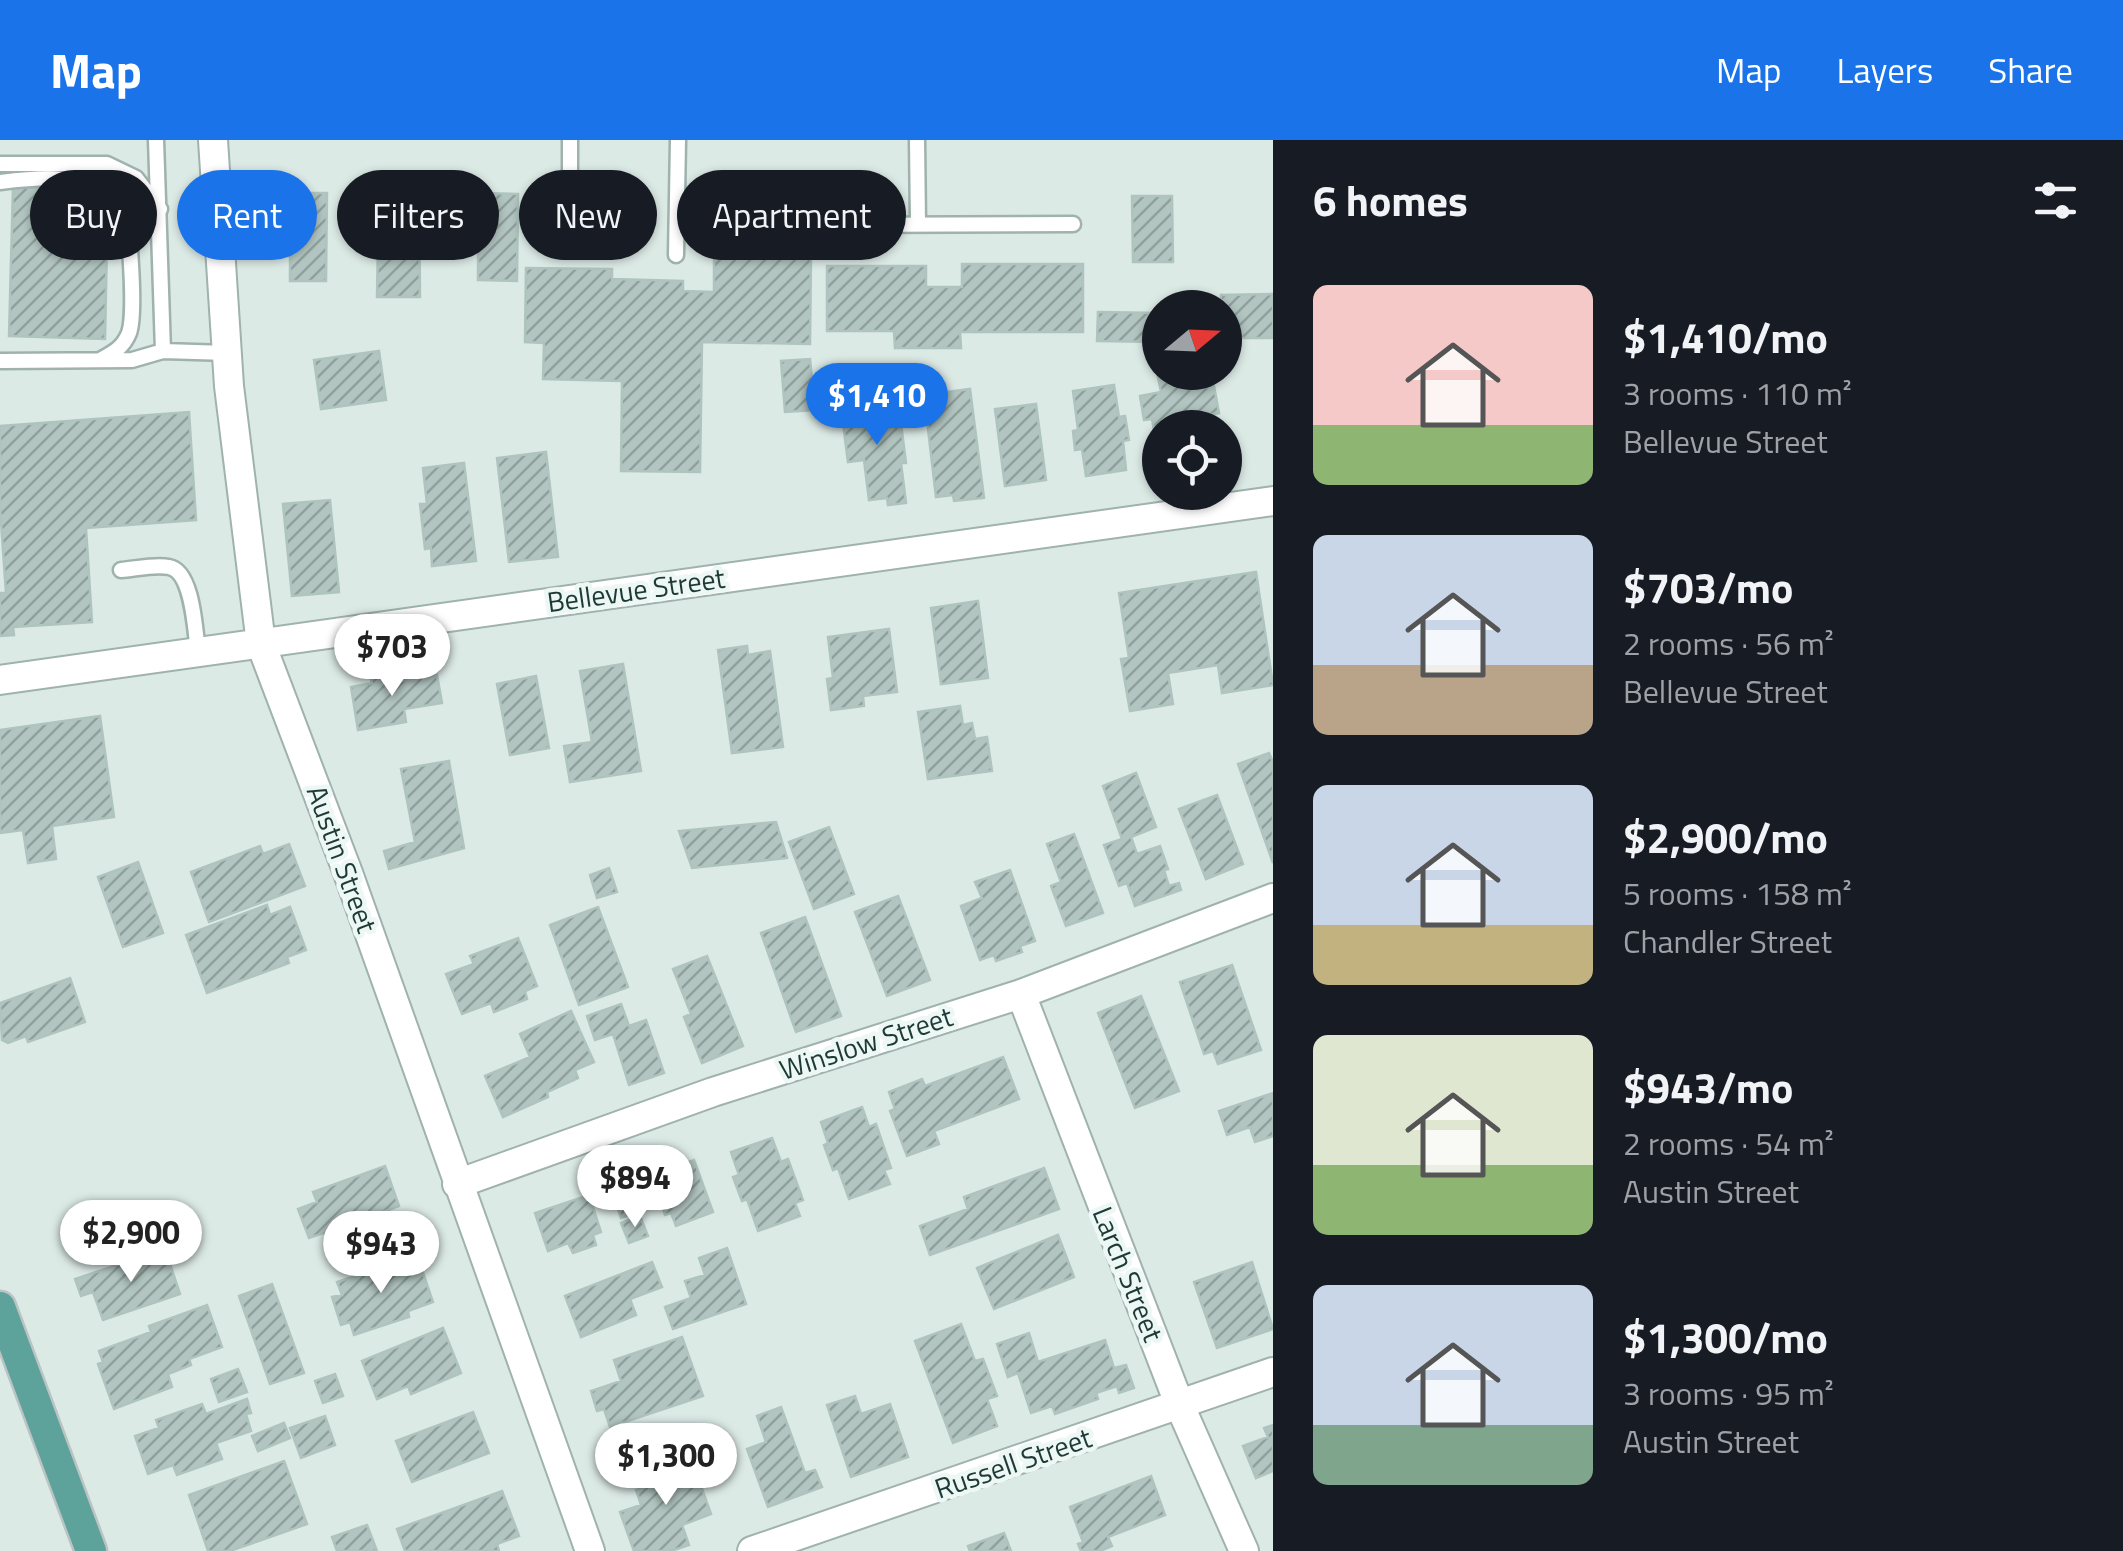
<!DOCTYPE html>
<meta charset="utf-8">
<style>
:root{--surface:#171b24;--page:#242831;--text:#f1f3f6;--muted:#9ea1a6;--accent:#1a73e8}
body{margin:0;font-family:"Titillium Web",sans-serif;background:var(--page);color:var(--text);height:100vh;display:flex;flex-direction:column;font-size:38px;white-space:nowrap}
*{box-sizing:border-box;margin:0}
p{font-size:32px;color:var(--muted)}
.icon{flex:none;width:55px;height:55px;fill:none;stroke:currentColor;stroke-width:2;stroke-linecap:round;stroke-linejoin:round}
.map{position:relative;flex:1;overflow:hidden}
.sheet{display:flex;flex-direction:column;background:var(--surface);width:850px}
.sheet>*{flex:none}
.top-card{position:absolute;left:30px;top:30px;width:950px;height:90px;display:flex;gap:20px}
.needle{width:65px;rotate:71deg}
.buttons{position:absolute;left:1142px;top:150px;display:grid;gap:20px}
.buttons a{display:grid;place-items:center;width:100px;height:100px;border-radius:50%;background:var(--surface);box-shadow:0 2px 8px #0004;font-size:50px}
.price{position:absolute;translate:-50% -85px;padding:0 22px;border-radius:35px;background:#fff;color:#222;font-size:32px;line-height:65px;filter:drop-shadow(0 2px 5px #0008)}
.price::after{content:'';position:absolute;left:50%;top:60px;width:30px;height:22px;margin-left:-15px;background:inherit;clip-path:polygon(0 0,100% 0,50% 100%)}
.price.current{background:var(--accent);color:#fff}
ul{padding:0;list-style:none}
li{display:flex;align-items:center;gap:30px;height:250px;padding:0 40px}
li span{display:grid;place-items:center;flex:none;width:280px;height:200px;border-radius:15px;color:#555}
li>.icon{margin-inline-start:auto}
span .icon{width:120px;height:120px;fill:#fffc;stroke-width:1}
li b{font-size:42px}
h2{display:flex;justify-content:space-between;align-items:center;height:120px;padding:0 40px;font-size:42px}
.tag{padding:0 35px;border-radius:45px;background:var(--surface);box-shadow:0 2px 8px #0004;font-size:35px;line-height:90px}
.tag.current{background:var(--accent);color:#fff}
header{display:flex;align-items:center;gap:60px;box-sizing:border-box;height:140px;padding:0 50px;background:var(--accent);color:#fff}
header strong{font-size:48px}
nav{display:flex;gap:55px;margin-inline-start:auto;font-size:35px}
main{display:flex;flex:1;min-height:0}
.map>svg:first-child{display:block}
.building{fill:url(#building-hatch);stroke:#afc4be;stroke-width:2.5}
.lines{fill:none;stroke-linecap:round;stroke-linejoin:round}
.lane-casing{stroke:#9fb2ae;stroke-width:19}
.street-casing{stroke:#9fb2ae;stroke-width:32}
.primary-casing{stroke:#bbc4c3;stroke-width:35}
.lane{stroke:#fff;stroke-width:14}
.street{stroke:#fff;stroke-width:28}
.primary{stroke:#5da39c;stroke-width:30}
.labels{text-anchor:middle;stroke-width:9;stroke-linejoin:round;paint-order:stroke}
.street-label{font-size:28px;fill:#1d3a37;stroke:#edf7f3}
</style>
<header>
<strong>Map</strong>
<nav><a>Map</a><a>Layers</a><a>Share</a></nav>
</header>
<main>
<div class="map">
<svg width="1273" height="1411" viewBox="0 0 1273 1411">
<defs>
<pattern id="building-hatch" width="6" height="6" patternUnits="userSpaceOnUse" patternTransform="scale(2.5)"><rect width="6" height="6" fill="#b2c5c0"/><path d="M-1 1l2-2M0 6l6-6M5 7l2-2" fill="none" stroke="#90a19d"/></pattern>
</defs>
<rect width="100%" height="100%" fill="#dceae6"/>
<path class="building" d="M781 32H812L810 204 702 202 700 332 621 331 622 241 543 239 544 203 525 202 526 128 612 129V139L683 141V151L714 152V107H720L721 41 781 42Z
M13 47 42 48V60L110 62 109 70H117L116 103H107L105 199 9 196Z
M419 50 420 157H377L378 99H372V82H377V51Z
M279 53H327L326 141H290V106H279Z
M477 53 518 54 517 141 478 140V104H470L471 82H476Z
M1132 56H1172L1173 122H1133Z
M962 124H1083V192H960L961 208H895L894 191H827V126H926V147H962Z
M1273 154V198H1225V168H1221V155Z
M1098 172 1160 173V202L1097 201Z
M379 211 386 260 321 269 314 220Z
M1160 216V232H1192L1195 249 1214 246 1219 273 1209 275 1211 288H1160V325L1152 279 1144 280 1140 256 1161 252 1154 217Z
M810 219 815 270 785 272 781 221Z
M1114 245 1119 277 1125 276 1129 300 1123 301 1126 330 1086 336 1082 309 1075 310 1073 291 1078 290 1073 251Z
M970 249 984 358 954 361 953 355 936 357 924 255Z
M898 260 906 323H901L906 363 888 365 887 358 869 360 864 320 848 322 841 268Z
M1036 264 1046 340 1005 346 995 269Z
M189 272 196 380 86 388 92 482 13 487 14 495 0 496V453H6L0 368V286Z
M546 312 558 417 509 422 497 318Z
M464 323 476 421 432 426 431 408 425 409 420 364H427L423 328Z
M330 360 339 452 292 456 283 364Z
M1256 432 1273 545 1222 553 1218 525 1168 533 1173 564 1130 571 1121 519 1129 518 1119 453Z
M978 461 988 538 941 544 931 468Z
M889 489 897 552 863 556 864 566 831 570 827 539 833 538 828 497Z
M747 506 748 515 770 511 783 607 732 613 718 510Z
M623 524 641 631 570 642 564 606 592 602 580 531Z
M399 532 400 541 437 535 442 563 404 569 406 582 358 590 351 547 372 543 370 537Z
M536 536 549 608 510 615 497 544Z
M960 566 963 585 972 583 975 599 987 597 992 631 928 639 918 572Z
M100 576 114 677 52 686 56 719 28 723 23 690 0 693V590Z
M1269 613 1273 622V723L1238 624Z
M449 621 464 708 389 729 384 711 415 702 401 629Z
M1136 633 1156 687 1131 697 1137 714 1160 706 1168 729 1164 730 1169 746 1179 743 1181 750 1135 766 1127 743 1119 746 1104 705 1122 699 1103 646Z
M1217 655 1243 724 1206 739 1179 669Z
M776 682 787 718 692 728 679 691Z
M829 687 854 754 814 769 789 702Z
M1074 694 1103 773 1066 786 1051 746 1061 742 1047 704Z
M289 704 305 746 209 782 191 732 260 706 263 714Z
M138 722 163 793 123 807 98 737Z
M609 728 617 752 597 758 590 735Z
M1010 730 1035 801 1020 806 1022 812 996 821 994 815 980 820 961 766 982 758 975 742Z
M898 756 930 840 887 856 855 772Z
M267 765 270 775 290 767 306 810 287 817 289 823 207 853 186 795Z
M598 767 628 847 579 865 550 785Z
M805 777 841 876 796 892 761 793Z
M518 798 537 846 525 851 527 859 494 872 491 863 462 874 446 834 474 824 470 816Z
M707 816 743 906 702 923 684 877 691 874 673 829Z
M1232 825 1261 910 1218 924 1213 911 1204 914 1180 842Z
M70 838 85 882 28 902 26 896 8 903 2 900 0 863Z
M1141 856 1179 951 1135 968 1098 873Z
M621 864 629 886 646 880 664 933 629 945 613 894 595 900 587 876Z
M571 871 594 922 575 930 578 938 547 952 548 957 503 977 485 936 530 917 520 894Z
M1003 917 1019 959 934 991 939 1004 907 1016 890 971 895 969 889 952 922 939 925 946Z
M1273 953V996L1255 1002 1250 987 1227 995 1219 971Z
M862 967 869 987 876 984 891 1028 884 1030 890 1044 849 1059 838 1028 833 1030 824 1005 828 1003 821 982Z
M772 998 781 1022 788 1019 803 1060 795 1063 800 1076 758 1091 747 1059 742 1061 733 1037 739 1035 731 1012Z
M694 1020 713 1072 676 1086 671 1073 665 1075 657 1050 663 1048 658 1033Z
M385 1026 399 1066 375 1075 378 1082 353 1091 350 1084 309 1098 298 1069 317 1062 313 1052Z
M1044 1028 1059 1069 930 1115 920 1086 968 1069 964 1057Z
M631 1038 643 1070 621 1078 610 1046Z
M589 1055 601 1092 593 1095 596 1105 573 1113 568 1103 548 1111 535 1073Z
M640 1076 648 1096 629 1103 621 1083Z
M1058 1095 1074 1137 994 1169 977 1128Z
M727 1108 746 1164 673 1189 665 1167 691 1158 685 1141 705 1135 699 1118Z
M165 1109 180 1154 103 1180 93 1152 81 1156 75 1139Z
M419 1121 433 1162 408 1171 409 1177 354 1195 350 1182 341 1185 332 1157 342 1155 337 1142 397 1122 399 1128Z
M652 1122 662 1147 630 1159 636 1175 581 1197 565 1156Z
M1252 1122 1273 1189 1217 1208 1194 1142Z
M272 1144 304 1233 270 1244 239 1156Z
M207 1165 222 1207 189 1219 191 1225 168 1234 172 1247 114 1269 98 1224 103 1222 99 1211 151 1192 149 1186Z
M961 1184 975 1221 983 1219 997 1256 987 1259 997 1286 953 1303 915 1201Z
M443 1188 461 1233 411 1254 408 1246 377 1259 362 1221Z
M1029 1193 1038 1222 1105 1200 1114 1228 1126 1225 1134 1248 1119 1253 1117 1246 1096 1253 1098 1259 1055 1274 1052 1266 1031 1273 1018 1233 1008 1237 997 1204Z
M682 1197 703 1256 610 1287 604 1269 597 1271 591 1251 621 1241 614 1220Z
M238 1229 247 1252 219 1262 211 1239Z
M335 1234 343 1256 323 1263 315 1241Z
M855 1256 861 1274 890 1264 908 1317 851 1337 827 1265Z
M247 1259 251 1273 246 1274 251 1291 216 1303 222 1319 177 1335 173 1325 148 1334 135 1296 159 1288 156 1280 202 1264 206 1274Z
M781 1267 805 1333 815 1330 822 1347 768 1367 747 1309 766 1302 757 1276Z
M473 1272 489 1313 412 1342 396 1301Z
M325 1276 335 1305 301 1318 290 1288Z
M284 1283 290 1298 258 1311 252 1296Z
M1273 1285V1331L1256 1338 1243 1306 1268 1297 1264 1288Z
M690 1315 711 1374 682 1385 689 1405 671 1411H634L620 1372 641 1365 636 1350 651 1345 646 1331Z
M284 1321 307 1384 230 1411H208L189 1355Z
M1151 1336 1165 1375 1108 1397 1112 1406 1100 1411H1081L1078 1404 1083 1402 1070 1367Z
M502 1351 519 1396 497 1404 499 1411H405L397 1389Z
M367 1385 377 1411H337L332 1397Z
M1004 1393 1011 1411H970L968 1406Z"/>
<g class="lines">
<g class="lane-casing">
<path id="lane" d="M156 0 163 211
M917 0 918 84
M0 24H107L136 38 160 69
M0 42C49 36 76 35 121 56 130 77 136 173 129 193 123 208 113 213 100 220
M829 85 1073 84
M570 102V0
M676 115 678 0
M0 221 132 220 163 211 227 213
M121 430C135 429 155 424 169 427 193 431 195 491 198 512"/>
</g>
<g class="street-casing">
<path id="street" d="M213 0 229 246 261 504 348 733 590 1411
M0 540 1273 361
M1021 854 1180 1266 1244 1411
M457 1044 713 952 1021 854 1273 758
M752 1411 1273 1232"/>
</g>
<g class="primary-casing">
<path id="primary" d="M0 1167 91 1411"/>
</g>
<use href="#lane" class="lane"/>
<use href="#street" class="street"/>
<use href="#primary" class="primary"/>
</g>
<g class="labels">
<g class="street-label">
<text transform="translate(636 450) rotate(-8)" y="10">Bellevue Street</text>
<text transform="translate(342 719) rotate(70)" y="10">Austin Street</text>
<text transform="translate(866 903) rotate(-18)" y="10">Winslow Street</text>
<text transform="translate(1128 1134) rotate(68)" y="10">Larch Street</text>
<text transform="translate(1013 1323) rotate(-19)" y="10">Russell Street</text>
</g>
</g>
</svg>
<div class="buttons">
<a><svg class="needle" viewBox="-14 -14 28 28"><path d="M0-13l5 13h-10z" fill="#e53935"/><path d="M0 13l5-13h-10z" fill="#9ea1a6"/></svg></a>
<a><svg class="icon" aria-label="locate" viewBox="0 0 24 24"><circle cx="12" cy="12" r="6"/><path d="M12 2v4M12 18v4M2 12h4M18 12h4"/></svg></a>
</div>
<b class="price current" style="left:877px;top:308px">$1,410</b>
<b class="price" style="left:392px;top:559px">$703</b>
<b class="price" style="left:635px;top:1090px">$894</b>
<b class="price" style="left:131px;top:1145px">$2,900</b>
<b class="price" style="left:381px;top:1156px">$943</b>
<b class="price" style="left:666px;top:1368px">$1,300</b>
<div class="top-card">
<a class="tag">Buy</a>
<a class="tag current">Rent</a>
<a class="tag">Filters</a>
<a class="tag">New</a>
<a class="tag">Apartment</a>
</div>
</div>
<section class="sheet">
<h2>6 homes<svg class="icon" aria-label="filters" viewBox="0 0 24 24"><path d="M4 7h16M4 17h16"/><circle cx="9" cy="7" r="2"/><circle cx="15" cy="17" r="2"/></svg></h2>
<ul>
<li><span style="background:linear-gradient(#f6c9c9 70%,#8fb573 0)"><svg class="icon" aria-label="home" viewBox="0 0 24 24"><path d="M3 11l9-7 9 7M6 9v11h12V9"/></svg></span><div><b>$1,410/mo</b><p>3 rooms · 110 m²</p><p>Bellevue Street</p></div></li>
<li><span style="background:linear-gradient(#c9d6e8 65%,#b9a48a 0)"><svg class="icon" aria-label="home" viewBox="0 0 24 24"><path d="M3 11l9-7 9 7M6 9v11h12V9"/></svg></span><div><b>$703/mo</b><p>2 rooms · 56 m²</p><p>Bellevue Street</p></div></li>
<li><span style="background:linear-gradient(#c9d6e8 70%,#c2b280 0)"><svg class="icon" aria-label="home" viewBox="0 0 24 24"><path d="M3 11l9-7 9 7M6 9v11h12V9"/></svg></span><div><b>$2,900/mo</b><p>5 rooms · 158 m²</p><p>Chandler Street</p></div></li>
<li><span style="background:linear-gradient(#dfe7d0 65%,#8fb573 0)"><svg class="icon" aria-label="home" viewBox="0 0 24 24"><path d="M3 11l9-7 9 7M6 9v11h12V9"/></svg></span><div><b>$943/mo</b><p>2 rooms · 54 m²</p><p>Austin Street</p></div></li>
<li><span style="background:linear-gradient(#c9d6e8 70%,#7fa58c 0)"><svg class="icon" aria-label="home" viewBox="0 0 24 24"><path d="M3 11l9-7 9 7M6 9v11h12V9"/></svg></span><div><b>$1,300/mo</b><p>3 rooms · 95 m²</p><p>Austin Street</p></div></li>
</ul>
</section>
</main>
